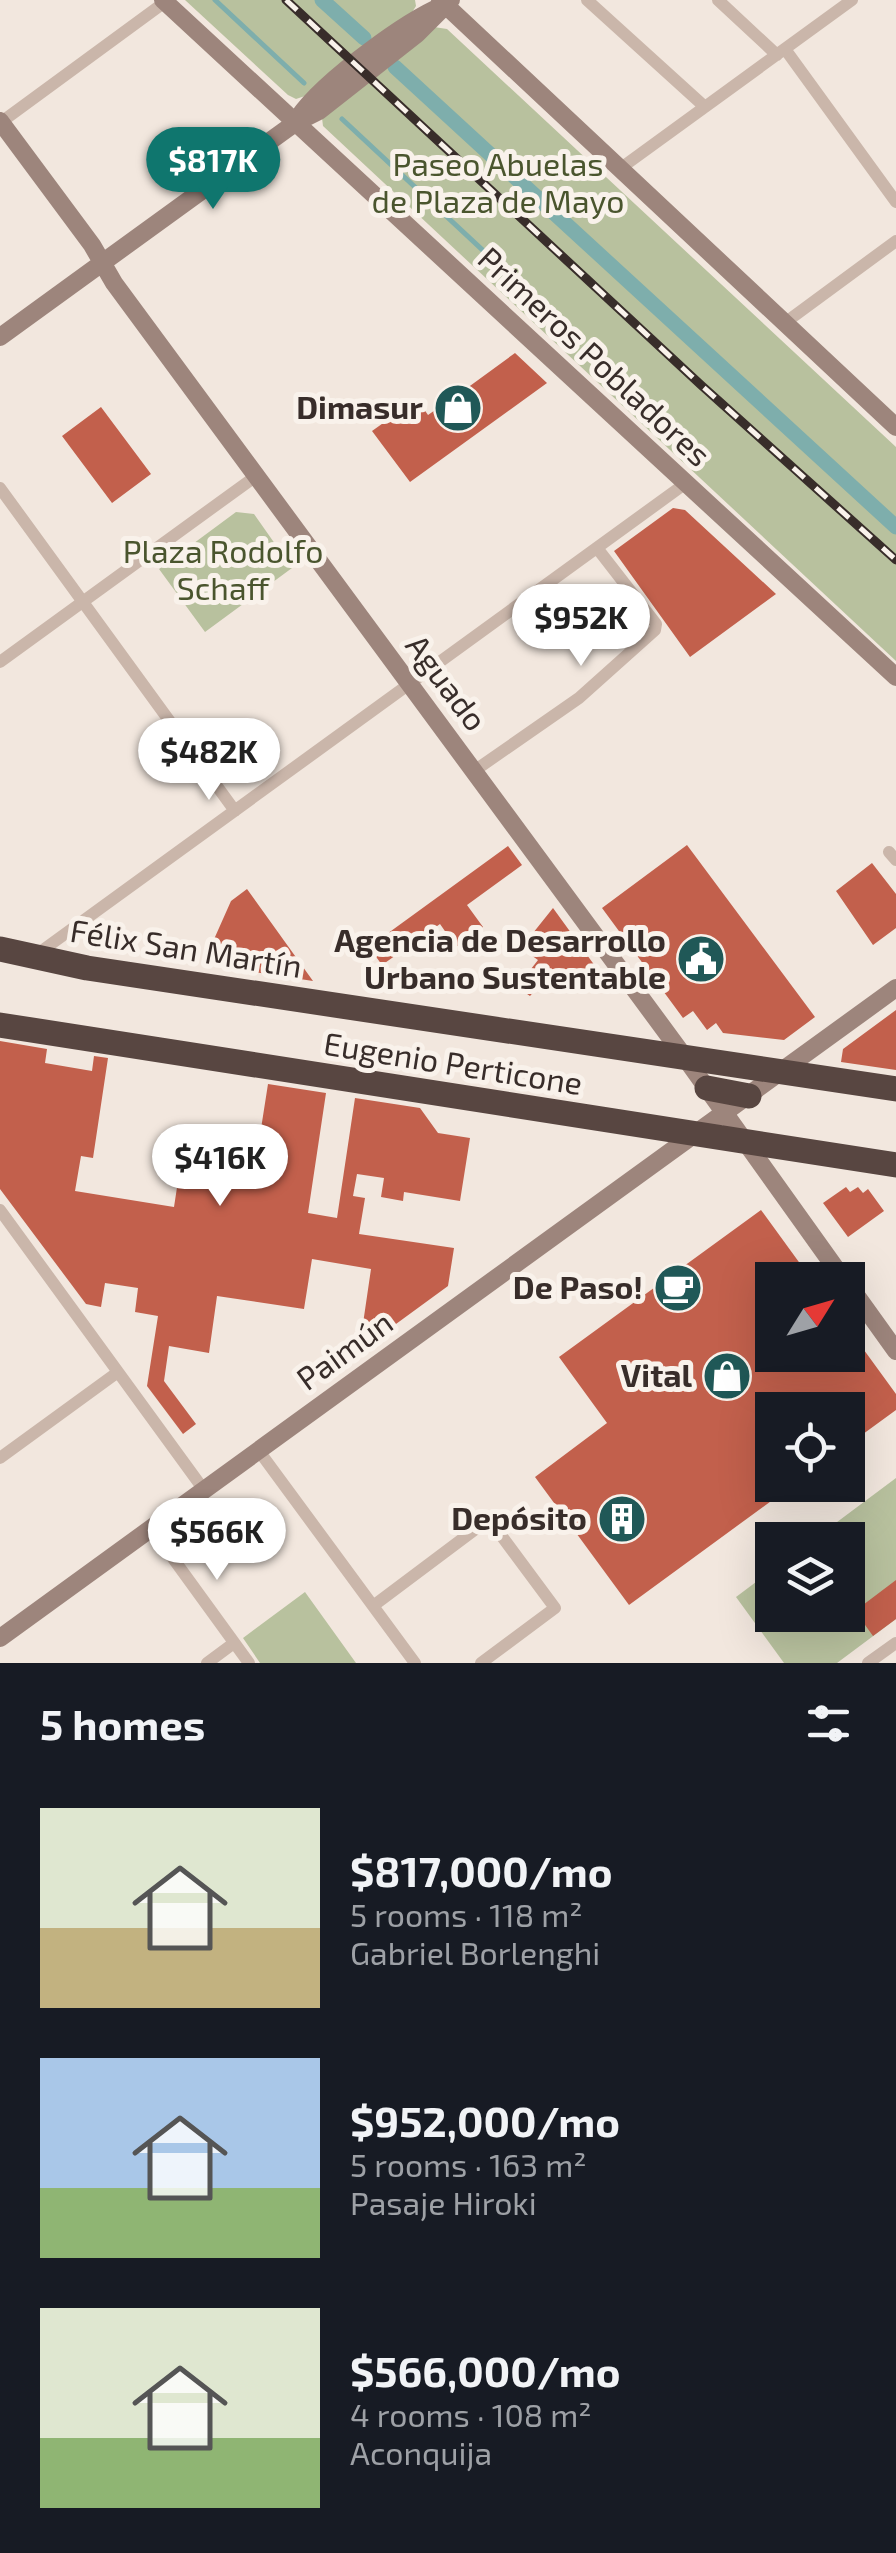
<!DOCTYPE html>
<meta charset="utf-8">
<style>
:root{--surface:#171b24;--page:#242831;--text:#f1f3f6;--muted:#9ea1a6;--accent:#0f766e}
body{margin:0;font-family:"Exo 2",sans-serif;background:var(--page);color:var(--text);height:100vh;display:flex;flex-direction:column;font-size:38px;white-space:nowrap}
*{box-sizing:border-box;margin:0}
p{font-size:32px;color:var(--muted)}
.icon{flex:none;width:55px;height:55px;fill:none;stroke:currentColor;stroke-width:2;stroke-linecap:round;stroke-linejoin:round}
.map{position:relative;height:1663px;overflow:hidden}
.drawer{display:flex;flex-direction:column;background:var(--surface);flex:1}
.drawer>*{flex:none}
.needle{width:65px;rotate:53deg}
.controls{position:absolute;left:755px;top:1262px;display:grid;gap:20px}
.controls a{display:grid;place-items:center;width:110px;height:110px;border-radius:0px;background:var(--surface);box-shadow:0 10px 40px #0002;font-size:50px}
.price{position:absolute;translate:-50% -85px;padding:0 22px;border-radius:35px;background:#fff;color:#222;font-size:32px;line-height:65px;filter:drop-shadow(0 2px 5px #0008)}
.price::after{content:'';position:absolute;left:50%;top:60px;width:30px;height:22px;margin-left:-15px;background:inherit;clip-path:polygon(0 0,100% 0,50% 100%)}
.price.active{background:var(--accent);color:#fff}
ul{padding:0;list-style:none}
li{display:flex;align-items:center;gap:30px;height:250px;padding:0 40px}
li span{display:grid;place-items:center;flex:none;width:280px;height:200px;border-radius:0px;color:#555}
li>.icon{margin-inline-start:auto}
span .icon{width:120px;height:120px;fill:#fffc;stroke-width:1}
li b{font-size:42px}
h2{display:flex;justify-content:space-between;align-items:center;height:120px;padding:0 40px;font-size:42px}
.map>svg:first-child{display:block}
.green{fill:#b8c19e}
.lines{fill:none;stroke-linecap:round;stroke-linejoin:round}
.stream{stroke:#7eaeac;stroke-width:5}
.canal{stroke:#7eaeac;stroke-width:15}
.building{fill:#c2604c}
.street{stroke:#cab6aa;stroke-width:12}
.secondary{stroke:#9d857c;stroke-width:18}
.highway{stroke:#584641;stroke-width:25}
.rail-casing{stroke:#382d2a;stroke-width:9}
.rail{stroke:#f9f2eb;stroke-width:5;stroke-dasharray:15;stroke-linecap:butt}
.labels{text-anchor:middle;stroke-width:10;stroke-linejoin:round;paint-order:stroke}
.park-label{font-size:32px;fill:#4a552e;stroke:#f9f2eb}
.street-label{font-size:32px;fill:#382d2a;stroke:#f9f2eb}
.poi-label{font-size:32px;font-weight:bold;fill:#382d2a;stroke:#f9f2eb;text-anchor:end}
</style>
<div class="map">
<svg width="896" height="1663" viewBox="0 0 896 1663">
<rect width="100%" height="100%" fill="#f2e7de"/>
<path class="green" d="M185 0H415L416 6 411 14 308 95 296 99 288 95Z
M434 27 447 29 896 447V661L323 126 322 118Z
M236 512 254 514 292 568 205 632 159 569Z
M896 1478V1619L837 1663H784L736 1597 772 1570V1615H848V1540H813Z
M305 1592 356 1663H260L243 1638Z"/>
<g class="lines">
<path class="stream" d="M215 0 304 83
M342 119 563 325 567 334 564 341"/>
<path class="canal" d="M322 0 364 38
M395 67 896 527"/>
</g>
<path class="building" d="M515 353 547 383 410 482 372 431 417 399 428 415 438 408 452 427 477 410 463 391Z
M101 407 151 474 112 503 62 436Z
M673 508 685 510 776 594 690 657 614 551Z
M687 845 815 1017 784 1040 723 1033 716 1023 707 1030 693 1011 683 1018 602 908Z
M508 846 522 865 467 905 483 927 456 947 440 924 382 965 369 947Z
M872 863 896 894V928L873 945 836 891Z
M247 889 313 981 203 964 231 901Z
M553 908 603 977 587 989 577 990 562 969 544 992 538 987 530 996 517 987 538 960 521 948Z
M896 1010V1070L841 1062 843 1049Z
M0 1041 47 1049 45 1063 92 1071 94 1056 108 1058 93 1158 81 1156 75 1191 174 1207 182 1155 255 1167 268 1084 326 1093 308 1213 337 1218 355 1098 420 1108 438 1133 470 1138 460 1201 404 1192 403 1201 381 1197 384 1178 357 1174 353 1196 365 1198 359 1234 454 1248 448 1286 359 1351 371 1269 312 1259 304 1309 217 1296 209 1353 169 1346 164 1381 196 1424 183 1434 147 1386 158 1316 135 1312 138 1288 105 1283 101 1307 86 1304 0 1189Z
M846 1187 850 1192 858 1187 863 1193 868 1189 884 1211 848 1237 823 1203Z
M761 1210 812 1280H772V1355H848V1328L896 1394V1410L848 1445V1410H772V1485H793L629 1605 535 1477 607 1423 559 1357Z
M896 1580V1619L873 1636 855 1611Z"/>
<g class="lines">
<path class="street" d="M587 0 705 107
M718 0 777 55
M785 49 896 202
M0 123 165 2
M621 168 852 0
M786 322 896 241
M0 488 235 811
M0 662 256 476
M474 771 579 698 655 630 656 624 597 548
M889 852 896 860
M36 955 686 483
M0 1210 204 1490
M259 1451 415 1663
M0 1458 118 1372
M151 1528 249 1663
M373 1606 489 1519 555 1608 481 1663
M207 1663 234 1643
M868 1663 896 1643"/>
<path class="secondary" d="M163 0 896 677
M440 0 896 427
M0 121 92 245 114 283 686 1059 844 1280
M295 123C314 88 398 27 435 9
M0 337 295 123 319 111 417 34 451 0
M848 1284 896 1351
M0 1638 896 988"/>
<path class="highway" d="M0 949 87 968 896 1089
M0 1025 896 1165
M707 1088 749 1096"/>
<g class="rail-casing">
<path id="rail" d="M286 0 701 385 896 560"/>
</g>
<use href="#rail" class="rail"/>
</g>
<defs>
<g id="shop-disc" transform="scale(2.5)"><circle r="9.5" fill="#205857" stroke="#f9f2eb"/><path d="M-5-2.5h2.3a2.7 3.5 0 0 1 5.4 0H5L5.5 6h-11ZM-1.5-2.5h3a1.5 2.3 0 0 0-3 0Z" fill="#fff"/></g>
<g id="civic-disc" transform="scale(2.5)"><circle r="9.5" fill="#205857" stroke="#f9f2eb"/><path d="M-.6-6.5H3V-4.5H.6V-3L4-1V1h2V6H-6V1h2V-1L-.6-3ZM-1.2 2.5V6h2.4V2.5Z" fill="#fff"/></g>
<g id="cafe-disc" transform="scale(2.5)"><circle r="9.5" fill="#205857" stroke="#f9f2eb"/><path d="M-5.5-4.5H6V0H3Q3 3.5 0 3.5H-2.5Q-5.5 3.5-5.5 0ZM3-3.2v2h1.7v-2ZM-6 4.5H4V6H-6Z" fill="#fff"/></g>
<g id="building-disc" transform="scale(2.5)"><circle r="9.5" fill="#205857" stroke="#f9f2eb"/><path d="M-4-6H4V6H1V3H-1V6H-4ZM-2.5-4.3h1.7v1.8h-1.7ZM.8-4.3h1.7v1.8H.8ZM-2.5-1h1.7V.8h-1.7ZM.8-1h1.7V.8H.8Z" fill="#fff"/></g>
</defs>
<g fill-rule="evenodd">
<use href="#shop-disc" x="458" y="408"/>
<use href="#civic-disc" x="701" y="959"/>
<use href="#cafe-disc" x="678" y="1288"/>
<use href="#shop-disc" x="727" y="1376"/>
<use href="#building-disc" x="622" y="1519"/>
</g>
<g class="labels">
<g class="park-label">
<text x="498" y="176">Paseo Abuelas<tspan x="498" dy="37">de Plaza de Mayo</tspan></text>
<text x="223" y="563">Plaza Rodolfo<tspan x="223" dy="37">Schaff</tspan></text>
</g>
<g class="street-label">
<text transform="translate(594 357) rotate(43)" y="11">Primeros Pobladores</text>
<text transform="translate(446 683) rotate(53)" y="11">Aguado</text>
<text transform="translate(186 949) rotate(9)" y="11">Félix San Martín</text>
<text transform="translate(453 1064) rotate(9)" y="11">Eugenio Perticone</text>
<text transform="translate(345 1351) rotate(-36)" y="11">Paimún</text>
</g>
<g class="poi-label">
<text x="423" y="419">Dimasur</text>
<text x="666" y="952">Agencia de Desarrollo<tspan x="666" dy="37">Urbano Sustentable</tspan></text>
<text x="643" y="1299">De Paso!</text>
<text x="692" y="1387">Vital</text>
<text x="587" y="1530">Depósito</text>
</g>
</g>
</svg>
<div class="controls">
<a><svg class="needle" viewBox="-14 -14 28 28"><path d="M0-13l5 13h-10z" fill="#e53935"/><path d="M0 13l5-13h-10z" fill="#9ea1a6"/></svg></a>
<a><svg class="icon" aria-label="locate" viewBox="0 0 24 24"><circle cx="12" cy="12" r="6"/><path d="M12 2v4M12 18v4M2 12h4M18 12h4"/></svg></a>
<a><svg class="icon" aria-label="layers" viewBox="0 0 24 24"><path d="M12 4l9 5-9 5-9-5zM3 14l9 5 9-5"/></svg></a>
</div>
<b class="price active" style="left:213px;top:212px">$817K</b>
<b class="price" style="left:581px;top:669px">$952K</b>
<b class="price" style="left:209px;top:803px">$482K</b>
<b class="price" style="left:220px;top:1209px">$416K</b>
<b class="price" style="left:217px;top:1583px">$566K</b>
</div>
<section class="drawer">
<h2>5 homes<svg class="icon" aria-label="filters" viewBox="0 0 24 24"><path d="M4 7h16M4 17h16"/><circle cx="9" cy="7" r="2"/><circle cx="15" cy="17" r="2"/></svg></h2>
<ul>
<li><span style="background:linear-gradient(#dfe7d0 60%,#c2b280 0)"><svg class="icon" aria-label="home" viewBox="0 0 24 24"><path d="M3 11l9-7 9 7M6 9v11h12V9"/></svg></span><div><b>$817,000/mo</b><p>5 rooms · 118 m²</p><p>Gabriel Borlenghi</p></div></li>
<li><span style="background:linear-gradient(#a9c7e8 65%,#8fb573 0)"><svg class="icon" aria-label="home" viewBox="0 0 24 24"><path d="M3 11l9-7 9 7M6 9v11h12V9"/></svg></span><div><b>$952,000/mo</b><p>5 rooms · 163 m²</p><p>Pasaje Hiroki</p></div></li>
<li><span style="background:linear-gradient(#dfe7d0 65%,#8fb573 0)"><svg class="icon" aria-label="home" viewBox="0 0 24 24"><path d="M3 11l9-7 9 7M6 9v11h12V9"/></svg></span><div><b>$566,000/mo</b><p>4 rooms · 108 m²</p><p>Aconquija</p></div></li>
</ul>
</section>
